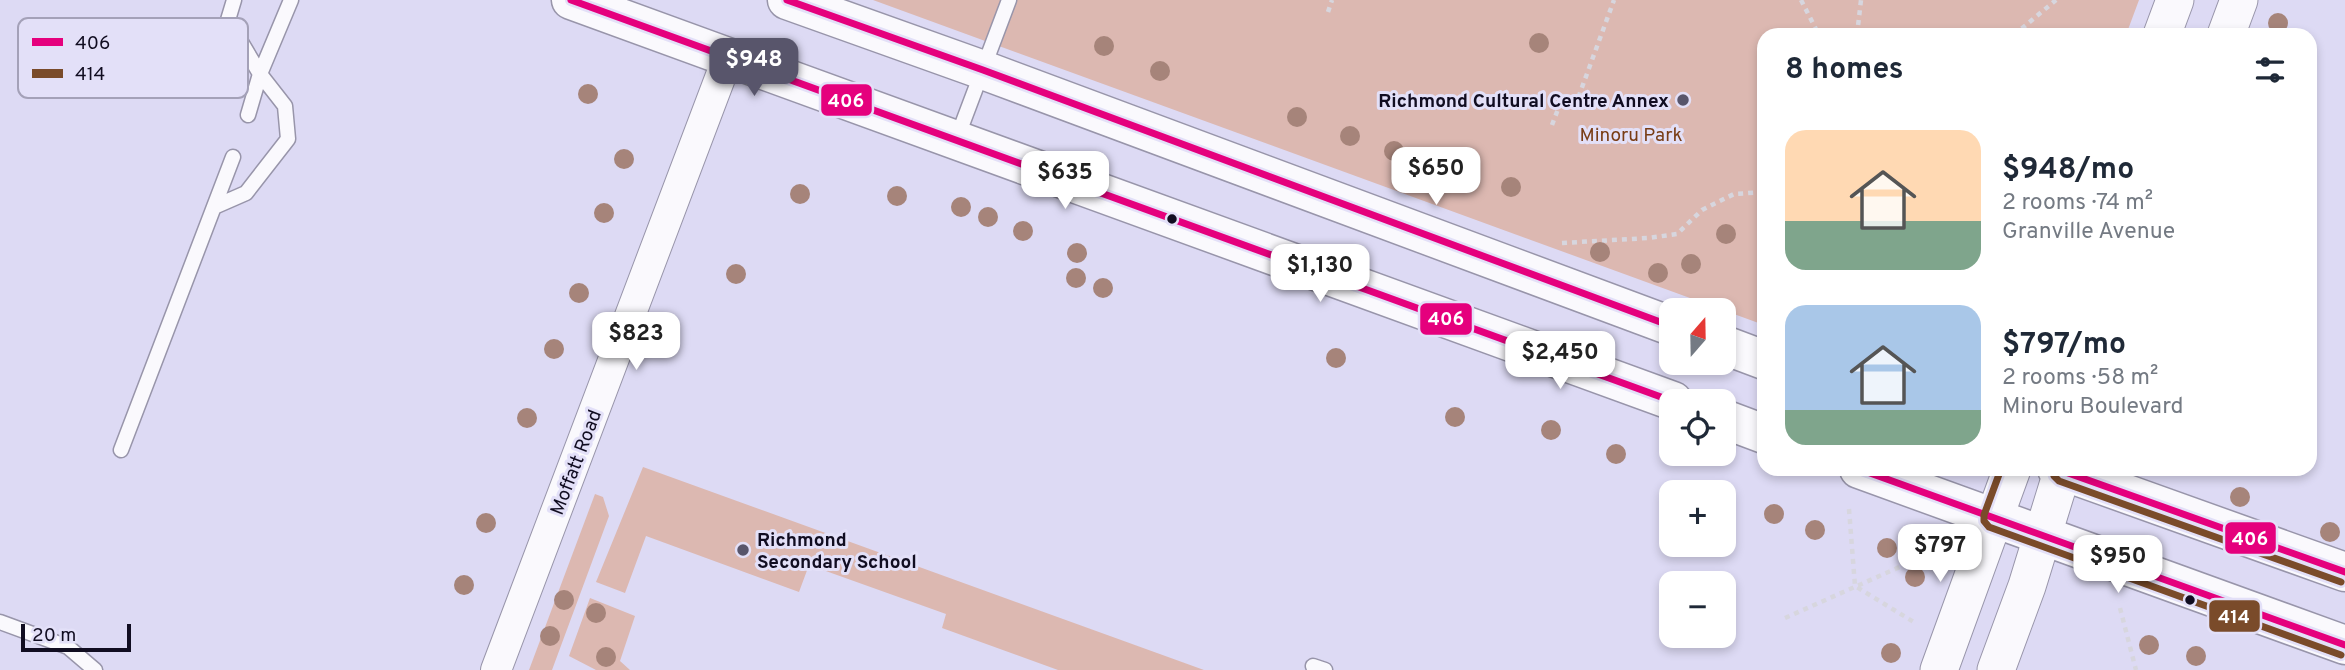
<!DOCTYPE html>
<meta charset="utf-8">
<style>
:root{--surface:#fff;--page:#f2f2f3;--text:#1f2937;--muted:#747a83;--accent:#58556b}
body{margin:0;font-family:Overpass,sans-serif;background:var(--page);color:var(--text);height:100vh;display:flex;flex-direction:column;font-size:26px;white-space:nowrap}
*{box-sizing:border-box;margin:0}
p{font-size:23px;color:var(--muted)}
.icon{flex:none;width:38px;height:38px;fill:none;stroke:currentColor;stroke-width:2;stroke-linecap:round;stroke-linejoin:round}
.map{position:relative;flex:1;overflow:hidden}
.sheet{position:absolute;left:1757px;top:28px;width:560px;height:448px;display:flex;flex-direction:column;background:var(--surface);border-radius:21px;box-shadow:0 4px 10px #0003}
.sheet>*{flex:none}
.needle{width:46px;rotate:20deg}
.tools{position:absolute;left:1659px;top:298px;display:grid;gap:14px}
.tools a{display:grid;place-items:center;width:77px;height:77px;border-radius:14px;background:var(--surface);box-shadow:0 4px 10px #0003;font-size:35px}
.scale{position:absolute;left:21px;bottom:18px;width:110px;box-sizing:border-box;padding-left:7px;border:4px solid #110d21;border-top:0;font-size:19px;line-height:24px;white-space:nowrap;color:#110d21;-webkit-text-stroke:5px #e3e0f8;paint-order:stroke}
.price{position:absolute;translate:-50% -60px;padding:0 16px;border-radius:14px;background:#fff;color:#222;font-size:23px;line-height:46px;filter:drop-shadow(0 2px 4px #0008)}
.price::after{content:'';position:absolute;left:50%;top:42px;width:21px;height:16px;margin-left:-10px;background:inherit;clip-path:polygon(0 0,100% 0,50% 100%)}
.price.selected{background:var(--accent);color:#fff}
ul{padding:0;list-style:none}
li{display:flex;align-items:center;gap:21px;height:175px;padding:0 28px}
li span{display:grid;place-items:center;flex:none;width:196px;height:140px;border-radius:21px;color:#555}
li>.icon{margin-inline-start:auto}
span .icon{width:84px;height:84px;fill:#fffc;stroke-width:1}
li b{font-size:30px}
h2{display:flex;justify-content:space-between;align-items:center;height:84px;padding:0 28px;font-size:30px}
.map>svg:first-child{display:block}
.green{fill:#dcb8b1}
.lines{fill:none;stroke-linecap:round;stroke-linejoin:round}
.service-casing{stroke:#9895aa;stroke-width:17}
.minor-casing{stroke:#9895aa;stroke-width:32}
.tertiary-casing{stroke:#9895aa;stroke-width:39}
.secondary-casing{stroke:#9895aa;stroke-width:41}
.path{stroke:#d7d6de;stroke-width:4.5;stroke-dasharray:5 5;stroke-linecap:butt}
.service{stroke:#faf9fd;stroke-width:14}
.minor{stroke:#faf9fd;stroke-width:30}
.tertiary{stroke:#faf9fd;stroke-width:37}
.secondary{stroke:#faf9fd;stroke-width:38}
.bus-1-casing{stroke:#e3e0f8;stroke-width:12}
.bus-2-casing{stroke:#e3e0f8;stroke-width:12}
.bus-1{stroke:#e5007d;stroke-width:7}
.bus-2{stroke:#7a4b2a;stroke-width:7}
.tree{fill:#a6847a}
.poi-dot{fill:#58556b;stroke:#e3e0f8;stroke-width:2.5}
.bus-dot{fill:#110d21;stroke:#e3e0f8;stroke-width:2.5}
.labels{text-anchor:middle;stroke-width:6;stroke-linejoin:round;paint-order:stroke}
.poi-label{font-size:19px;font-weight:bold;fill:#110d21;stroke:#e3e0f8;text-anchor:end}
.park-label{font-size:19px;fill:#793d16;stroke:#e3e0f8}
.street-label{font-size:19px;fill:#110d21;stroke:#e3e0f8}
.key{fill:#e3e0f8;stroke:#a4a1b8;stroke-width:2}
.key-label{font-size:19px;fill:#110d21}
.line-badge{stroke:#e3e0f8;stroke-width:2.5}
.badge-label{font-size:19px;text-anchor:middle;font-weight:bold;fill:#fff}
</style>
<div class="map">
<svg width="2345" height="670" viewBox="0 0 2345 670">
<rect width="100%" height="100%" fill="#dddaf4"/>
<path class="green" d="M873 0H2139L2126 35H1764V325Z
M643 467 1204 670H1058L942 628 946 614 809 565 799 592 646 536 625 593 596 582Z
M595 494 603 497 609 516 552 670H529Z
M590 598 635 616 620 661 630 670H596L569 656Z"/>
<g class="lines">
<g class="service-casing">
<path id="service" d="M234 0 228 20 260 74 291 0
M248 115 260 74
M957 138 1009 0
M214 207 246 193 288 139 285 106 260 74
M121 450 233 157
M0 622 68 647 95 670
M1313 666 1325 670"/>
</g>
<g class="minor-casing">
<path id="minor" d="M496 670 728 57"/>
</g>
<g class="tertiary-casing">
<path id="tertiary" d="M2162 35 2175 0
M2226 35 2239 0
M1939 670 2012 469
M1996 670 2027 586 2063 469"/>
</g>
<g class="secondary-casing">
<path id="secondary" d="M571 0 1673 401
M787 0 983 70 1671 326
M1724 345 1764 360
M1724 419 1764 434
M1859 469 2345 645
M2057 469 2345 572"/>
</g>
<path class="path" d="M1801 0 1819 35
M1328 12 1332 0
M1857 35 1861 0
M2014 35 2056 0
M1552 125 1563 96 1577 101 1614 0
M1562 243 1648 238 1677 234 1702 210 1734 194 1764 192
M1849 509 1855 586 1917 624
M2120 608 2136 670
M1785 618 1940 549"/>
<use href="#service" class="service"/>
<use href="#minor" class="minor"/>
<use href="#tertiary" class="tertiary"/>
<use href="#secondary" class="secondary"/>
<g class="bus-1-casing">
<path id="bus-1" d="M571 0 1672 401
M787 0 983 70 1671 326
M1859 469 2345 645
M2057 469 2345 572"/>
</g>
<g class="bus-2-casing">
<path id="bus-2" d="M2001 469 1984 515V521L1989 527 2341 655
M2052 469 2054 476 2059 481 2341 582"/>
</g>
<use href="#bus-1" class="bus-1"/>
<use href="#bus-2" class="bus-2"/>
</g>
<g class="tree">
<circle cx="2278" cy="23" r="10"/>
<circle cx="1539" cy="43" r="10"/>
<circle cx="1104" cy="46" r="10"/>
<circle cx="1160" cy="71" r="10"/>
<circle cx="588" cy="94" r="10"/>
<circle cx="1297" cy="117" r="10"/>
<circle cx="1350" cy="136" r="10"/>
<circle cx="1394" cy="151" r="10"/>
<circle cx="624" cy="159" r="10"/>
<circle cx="1454" cy="173" r="10"/>
<circle cx="1511" cy="187" r="10"/>
<circle cx="800" cy="194" r="10"/>
<circle cx="897" cy="196" r="10"/>
<circle cx="961" cy="207" r="10"/>
<circle cx="604" cy="213" r="10"/>
<circle cx="988" cy="217" r="10"/>
<circle cx="1023" cy="231" r="10"/>
<circle cx="1726" cy="234" r="10"/>
<circle cx="1600" cy="252" r="10"/>
<circle cx="1077" cy="253" r="10"/>
<circle cx="1691" cy="264" r="10"/>
<circle cx="1658" cy="273" r="10"/>
<circle cx="736" cy="274" r="10"/>
<circle cx="1076" cy="278" r="10"/>
<circle cx="1103" cy="288" r="10"/>
<circle cx="579" cy="293" r="10"/>
<circle cx="554" cy="349" r="10"/>
<circle cx="1336" cy="358" r="10"/>
<circle cx="1455" cy="417" r="10"/>
<circle cx="527" cy="418" r="10"/>
<circle cx="1551" cy="430" r="10"/>
<circle cx="1616" cy="454" r="10"/>
<circle cx="2240" cy="497" r="10"/>
<circle cx="1774" cy="514" r="10"/>
<circle cx="486" cy="523" r="10"/>
<circle cx="1815" cy="530" r="10"/>
<circle cx="2330" cy="532" r="10"/>
<circle cx="1887" cy="548" r="10"/>
<circle cx="1915" cy="577" r="10"/>
<circle cx="464" cy="585" r="10"/>
<circle cx="564" cy="600" r="10"/>
<circle cx="596" cy="613" r="10"/>
<circle cx="550" cy="636" r="10"/>
<circle cx="2149" cy="645" r="10"/>
<circle cx="1891" cy="653" r="10"/>
<circle cx="2196" cy="656" r="10"/>
<circle cx="606" cy="657" r="10"/>
</g>
<g class="poi-dot">
<circle cx="1683" cy="100" r="7"/>
<circle cx="743" cy="550" r="7"/>
</g>
<g class="bus-dot">
<circle cx="1172" cy="219" r="6"/>
<circle cx="2190" cy="600" r="6"/>
</g>
<g class="labels">
<g class="poi-label">
<text x="1669" y="107">Richmond Cultural Centre Annex</text>
<text x="757" y="546" text-anchor="start">Richmond<tspan x="757" dy="22">Secondary School</tspan></text>
</g>
<g class="park-label">
<text x="1631" y="141">Minoru Park</text>
</g>
<g class="street-label">
<text transform="translate(575 462) rotate(-69)" y="7">Moffatt Road</text>
</g>
</g>
<rect x="18" y="18" width="230" height="80" rx="10" class="key"/>
<rect x="32" y="38" width="31" height="8" fill="#e5007d"/>
<rect x="32" y="69" width="31" height="9" fill="#7a4b2a"/>
<g class="key-label">
<text x="75" y="49">406</text>
<text x="75" y="80">414</text>
</g>
<g class="line-badge">
<rect x="820" y="83" width="53" height="34" rx="7" fill="#e5007d"/>
<rect x="1419" y="302" width="54" height="34" rx="7" fill="#e5007d"/>
<rect x="2224" y="521" width="53" height="34" rx="7" fill="#e5007d"/>
<rect x="2208" y="599" width="53" height="34" rx="7" fill="#7a4b2a"/>
</g>
<g class="badge-label">
<text x="846" y="107">406</text>
<text x="1446" y="325">406</text>
<text x="2250" y="545">406</text>
<text x="2234" y="623">414</text>
</g>
</svg>
<div class="tools">
<a><svg class="needle" viewBox="-14 -14 28 28"><path d="M0-13l5 13h-10z" fill="#e53935"/><path d="M0 13l5-13h-10z" fill="#747a83"/></svg></a>
<a><svg class="icon" aria-label="locate" viewBox="0 0 24 24"><circle cx="12" cy="12" r="6"/><path d="M12 2v4M12 18v4M2 12h4M18 12h4"/></svg></a>
<a>+</a>
<a>−</a>
</div>
<div class="scale">20 m</div>
<b class="price selected" style="left:754px;top:98px">$948</b>
<b class="price" style="left:1436px;top:207px">$650</b>
<b class="price" style="left:1065px;top:211px">$635</b>
<b class="price" style="left:1320px;top:304px">$1,130</b>
<b class="price" style="left:636px;top:372px">$823</b>
<b class="price" style="left:1560px;top:391px">$2,450</b>
<b class="price" style="left:1940px;top:584px">$797</b>
<b class="price" style="left:2118px;top:595px">$950</b>
<section class="sheet">
<h2>8 homes<svg class="icon" aria-label="filters" viewBox="0 0 24 24"><path d="M4 7h16M4 17h16"/><circle cx="9" cy="7" r="2"/><circle cx="15" cy="17" r="2"/></svg></h2>
<ul>
<li><span style="background:linear-gradient(#ffd9b3 65%,#7fa58c 0)"><svg class="icon" aria-label="home" viewBox="0 0 24 24"><path d="M3 11l9-7 9 7M6 9v11h12V9"/></svg></span><div><b>$948/mo</b><p>2 rooms · 74 m²</p><p>Granville Avenue</p></div></li>
<li><span style="background:linear-gradient(#a9c7e8 75%,#7fa58c 0)"><svg class="icon" aria-label="home" viewBox="0 0 24 24"><path d="M3 11l9-7 9 7M6 9v11h12V9"/></svg></span><div><b>$797/mo</b><p>2 rooms · 58 m²</p><p>Minoru Boulevard</p></div></li>
</ul>
</section>
</div>
